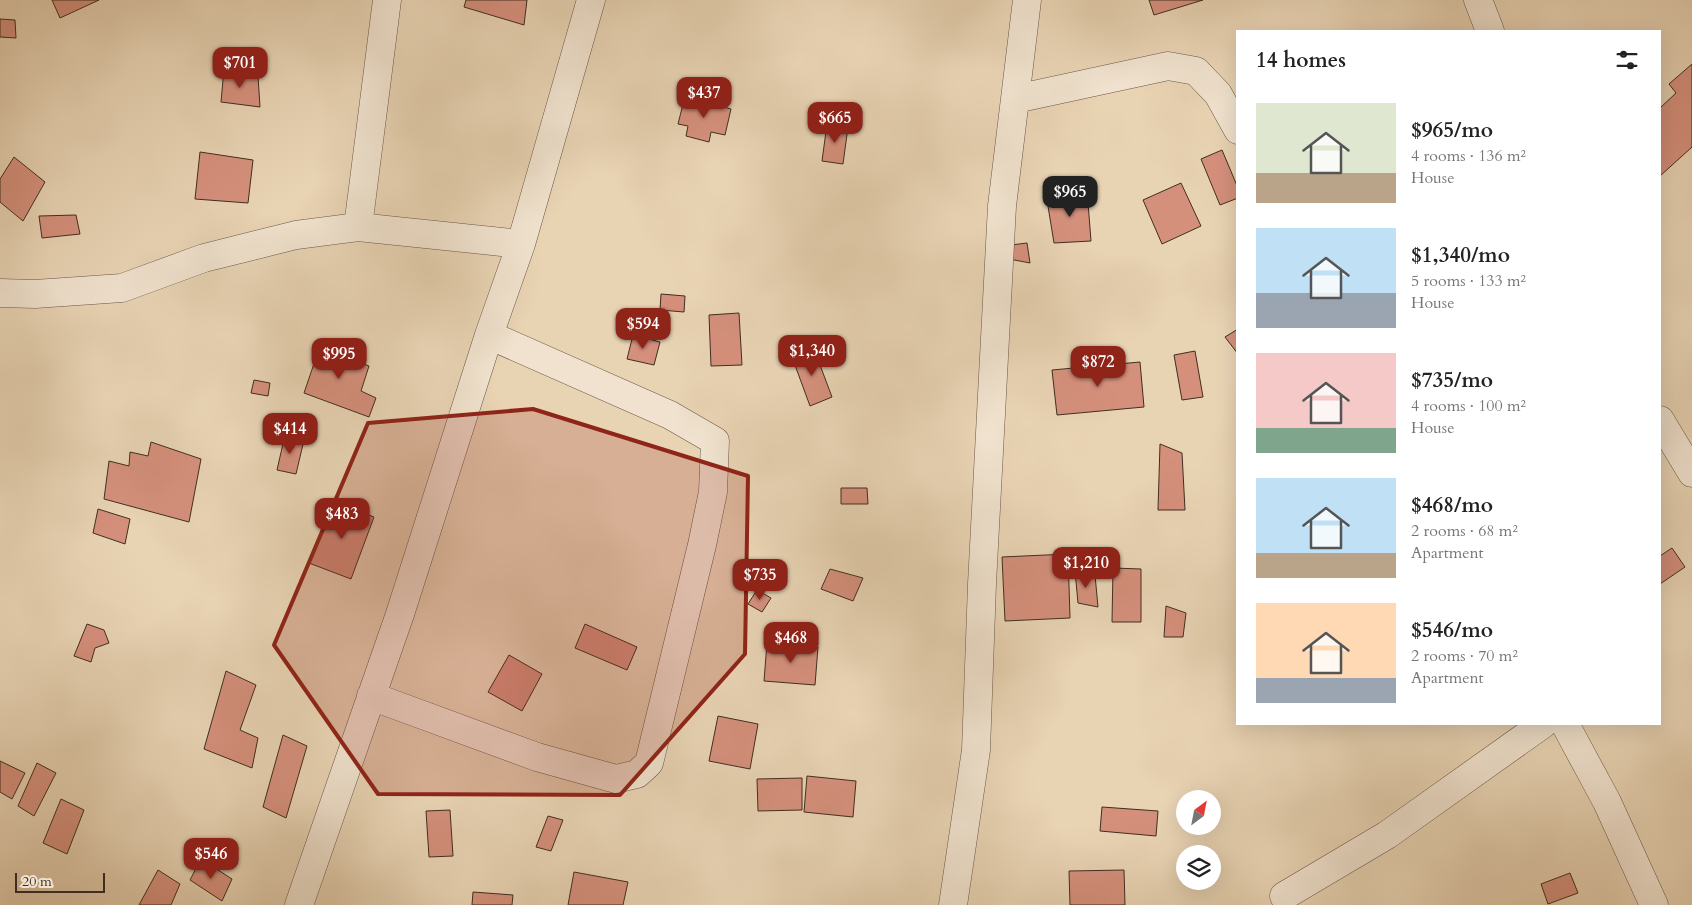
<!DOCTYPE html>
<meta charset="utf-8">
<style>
:root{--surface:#fff;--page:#f6f6f6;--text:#222;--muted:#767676;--accent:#8f2418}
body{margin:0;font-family:Cardo,serif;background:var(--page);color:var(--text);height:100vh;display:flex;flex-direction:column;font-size:19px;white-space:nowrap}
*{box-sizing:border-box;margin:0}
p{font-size:16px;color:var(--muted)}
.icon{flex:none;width:28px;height:28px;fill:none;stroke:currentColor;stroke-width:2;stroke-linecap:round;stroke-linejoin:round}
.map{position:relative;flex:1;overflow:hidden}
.drawer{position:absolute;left:1236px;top:30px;width:425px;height:695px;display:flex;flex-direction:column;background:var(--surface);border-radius:0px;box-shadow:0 5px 20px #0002}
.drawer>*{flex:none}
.needle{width:32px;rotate:32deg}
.fabs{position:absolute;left:1176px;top:790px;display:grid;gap:10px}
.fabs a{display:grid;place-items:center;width:45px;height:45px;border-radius:50%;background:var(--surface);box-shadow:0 5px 20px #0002;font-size:25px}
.scale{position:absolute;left:15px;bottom:12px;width:90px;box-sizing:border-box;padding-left:5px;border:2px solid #402e20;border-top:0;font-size:14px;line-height:18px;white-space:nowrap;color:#402e20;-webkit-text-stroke:4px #f0e2ce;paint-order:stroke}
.price{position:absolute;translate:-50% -42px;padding:0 11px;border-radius:10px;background:var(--accent);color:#fff;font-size:16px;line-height:32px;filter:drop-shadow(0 1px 2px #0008)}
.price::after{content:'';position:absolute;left:50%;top:30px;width:15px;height:11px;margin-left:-8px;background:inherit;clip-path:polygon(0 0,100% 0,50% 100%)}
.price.selected{background:#222;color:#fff}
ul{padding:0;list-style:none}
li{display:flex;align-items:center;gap:15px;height:125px;padding:0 20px}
li span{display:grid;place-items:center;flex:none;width:140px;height:100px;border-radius:0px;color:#555}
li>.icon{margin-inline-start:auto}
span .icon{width:60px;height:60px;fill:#fffc;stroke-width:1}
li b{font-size:21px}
h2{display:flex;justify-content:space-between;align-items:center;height:60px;padding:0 20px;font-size:21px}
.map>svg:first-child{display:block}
.building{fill:#d5907c;stroke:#402e20}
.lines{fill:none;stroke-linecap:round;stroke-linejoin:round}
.minor-casing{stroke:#6a5745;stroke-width:29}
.minor{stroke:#f0e2ce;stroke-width:28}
.marked{fill:#8f2418;fill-opacity:0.2;stroke:#8f2418;stroke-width:4;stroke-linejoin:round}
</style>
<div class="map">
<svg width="1692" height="905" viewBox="0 0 1692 905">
<rect width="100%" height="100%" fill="#e8d3b3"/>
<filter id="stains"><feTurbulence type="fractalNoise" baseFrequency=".004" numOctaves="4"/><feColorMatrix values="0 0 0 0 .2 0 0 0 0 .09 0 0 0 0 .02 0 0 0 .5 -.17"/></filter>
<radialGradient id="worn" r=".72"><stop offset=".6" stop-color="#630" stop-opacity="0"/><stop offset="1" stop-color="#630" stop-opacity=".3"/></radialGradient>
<path class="building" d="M52 0H99L60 18Z
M466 0H527L524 25 464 7Z
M1149 0H1203L1154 15Z
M0 19 15 20 16 38 0 37Z
M1692 64V147L1660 176V108L1676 93 1669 84Z
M224 69 258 76 260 107 221 102Z
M685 96 731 109 725 135 711 132 709 142 686 136 688 126 678 124Z
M827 124 848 127 843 164 822 161Z
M1222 150 1238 188V198L1220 205 1201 159Z
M200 152 253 160 248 203 195 199Z
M14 157 45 182 23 221 0 202V179Z
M1181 183 1201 226 1162 244 1143 200Z
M1087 190 1091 241 1054 243 1047 200 1067 199 1066 191Z
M76 215 80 234 42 238 39 216Z
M1027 243 1030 263 1009 259 1011 245Z
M661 294 685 296 684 312 660 310Z
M739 313 742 365 711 366 709 315Z
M1238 329V354L1225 337Z
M633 335 660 342 654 365 627 359Z
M322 340 344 348 342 356 369 366 361 391 376 398 369 417 304 393Z
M814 349 832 397 810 406 792 357Z
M1195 351 1203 397 1182 400 1174 355Z
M1140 362 1144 407 1057 415 1052 370Z
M254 380 270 383 268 396 251 393Z
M285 435 304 440 296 474 277 470Z
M151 442 201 459 189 522 104 499 109 461 129 466 130 452 148 456Z
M1160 444 1182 453 1185 510H1158Z
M841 488H867L868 504H841Z
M333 502 374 517 351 579 309 563Z
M98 509 130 519 125 544 93 533Z
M1672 548 1685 567 1660 584V556Z
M1068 554 1070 618 1005 621 1002 557Z
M1113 568 1141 569V622H1112Z
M830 569 863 578 853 601 821 589Z
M1075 571 1095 575 1098 607 1078 603Z
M757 590 771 598 762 612 748 604Z
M1166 606 1186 613 1183 637H1164Z
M87 624 104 630 109 643 95 648 91 662 74 656Z
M585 624 637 647 627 670 575 648Z
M767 643 818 647 815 685 764 681Z
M509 655 542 674 522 711 488 692Z
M226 671 256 685 240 730 258 738 252 768 204 749Z
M718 716 758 724 750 769 709 761Z
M283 735 307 746 286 818 263 807Z
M0 761 25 773 12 799 0 792Z
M37 763 56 773 34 816 18 806Z
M807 776 856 781 853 817 804 812Z
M802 778V810L758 811 757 779Z
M61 799 84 810 67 854 43 843Z
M1102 807 1158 811 1156 836 1100 831Z
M450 810 453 856 429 857 426 811Z
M548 816 563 820 551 851 536 847Z
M201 859 232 879 222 901 190 880Z
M158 870 180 884 171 905H139Z
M1124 870 1125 905H1070L1069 871Z
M574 872 628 882 623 905H568Z
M1570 873 1578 893 1548 904 1541 884Z
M473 892 513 895 512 905H472Z"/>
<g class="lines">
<g class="minor-casing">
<path id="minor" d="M1478 0 1490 31
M1015 99 1168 66 1196 71 1218 94 1238 130
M358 227 387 0
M0 293 35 294 122 288 204 258 296 235 358 227 521 244
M1660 420 1692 473
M371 696 537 757 616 779 637 774 649 763 702 545 713 492 715 441 670 415 489 335
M1565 724 1607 802 1654 905
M1284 896 1387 835 1543 724
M299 905 400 614 489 335 521 244 591 0
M953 905 976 750 982 584 1002 206 1027 0"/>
</g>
<use href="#minor" class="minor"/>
</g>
<path class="marked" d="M533 409 748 476 745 654 620 795 378 794 274 645 368 423Z"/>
<rect width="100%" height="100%" filter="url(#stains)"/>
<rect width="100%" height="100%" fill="url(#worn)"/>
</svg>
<div class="fabs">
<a><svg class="needle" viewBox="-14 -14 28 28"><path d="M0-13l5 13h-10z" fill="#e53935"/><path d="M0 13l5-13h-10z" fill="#767676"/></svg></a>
<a><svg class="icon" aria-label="layers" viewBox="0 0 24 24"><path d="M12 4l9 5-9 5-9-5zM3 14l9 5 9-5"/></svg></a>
</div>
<div class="scale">20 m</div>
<b class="price" style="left:240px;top:89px">$701</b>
<b class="price" style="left:704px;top:119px">$437</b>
<b class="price" style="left:835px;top:144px">$665</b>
<b class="price selected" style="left:1070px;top:218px">$965</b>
<b class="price" style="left:643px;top:350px">$594</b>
<b class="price" style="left:812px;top:377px">$1,340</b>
<b class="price" style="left:339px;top:380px">$995</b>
<b class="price" style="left:1098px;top:388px">$872</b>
<b class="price" style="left:290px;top:455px">$414</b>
<b class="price" style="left:342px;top:540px">$483</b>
<b class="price" style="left:1086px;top:589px">$1,210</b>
<b class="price" style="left:760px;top:601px">$735</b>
<b class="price" style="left:791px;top:664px">$468</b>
<b class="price" style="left:211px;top:880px">$546</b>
<section class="drawer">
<h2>14 homes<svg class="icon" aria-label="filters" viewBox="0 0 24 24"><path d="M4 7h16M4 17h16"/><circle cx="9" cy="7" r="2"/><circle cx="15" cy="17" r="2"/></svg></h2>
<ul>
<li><span style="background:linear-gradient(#dfe7d0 70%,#b9a48a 0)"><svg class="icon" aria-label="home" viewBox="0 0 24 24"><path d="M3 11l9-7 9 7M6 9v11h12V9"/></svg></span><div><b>$965/mo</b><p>4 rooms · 136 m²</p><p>House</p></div></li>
<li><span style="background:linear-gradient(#bfe0f5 65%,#9aa5b1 0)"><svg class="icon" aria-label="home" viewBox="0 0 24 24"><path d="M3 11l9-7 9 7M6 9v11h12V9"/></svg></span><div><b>$1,340/mo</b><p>5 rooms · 133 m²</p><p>House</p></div></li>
<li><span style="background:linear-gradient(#f6c9c9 75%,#7fa58c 0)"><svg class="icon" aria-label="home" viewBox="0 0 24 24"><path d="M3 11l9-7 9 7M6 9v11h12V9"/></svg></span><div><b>$735/mo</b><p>4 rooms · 100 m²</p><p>House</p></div></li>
<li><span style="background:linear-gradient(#bfe0f5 75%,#b9a48a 0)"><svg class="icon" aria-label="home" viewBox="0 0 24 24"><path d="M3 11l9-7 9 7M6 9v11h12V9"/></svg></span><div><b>$468/mo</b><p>2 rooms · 68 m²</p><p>Apartment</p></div></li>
<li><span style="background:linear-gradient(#ffd9b3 75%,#9aa5b1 0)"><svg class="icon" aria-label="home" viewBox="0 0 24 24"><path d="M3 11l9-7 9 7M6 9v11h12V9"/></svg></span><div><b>$546/mo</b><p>2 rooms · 70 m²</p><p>Apartment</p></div></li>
</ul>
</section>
</div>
